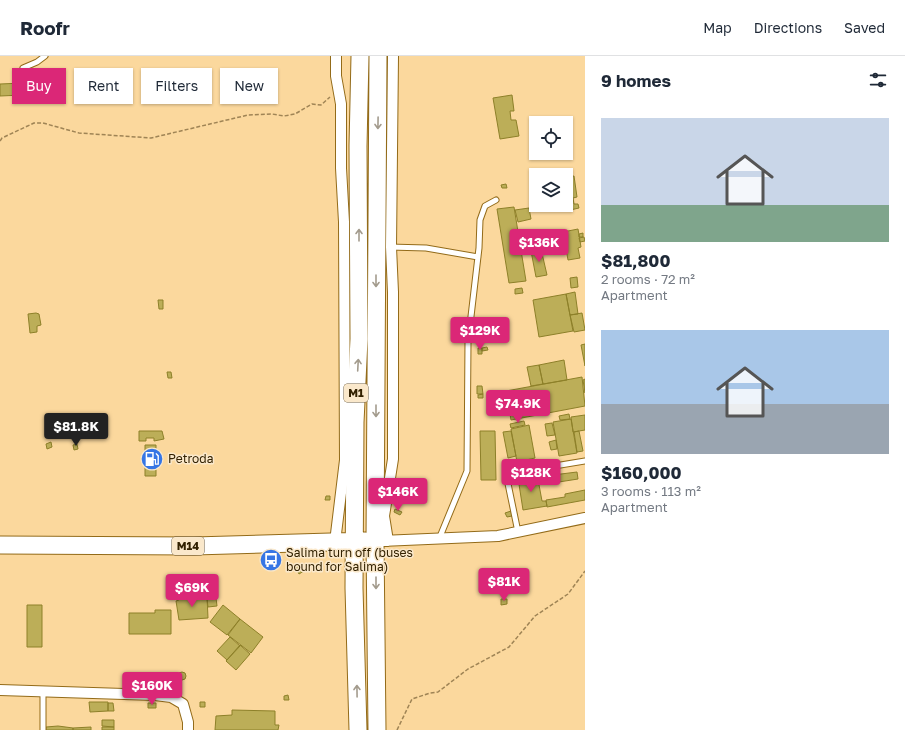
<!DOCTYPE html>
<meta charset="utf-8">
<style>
:root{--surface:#fff;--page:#f2f2f3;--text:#1f2937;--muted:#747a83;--line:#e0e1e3;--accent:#db2777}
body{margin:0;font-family:"Golos Text",sans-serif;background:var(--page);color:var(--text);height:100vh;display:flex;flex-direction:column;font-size:15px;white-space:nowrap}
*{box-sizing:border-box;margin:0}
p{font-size:13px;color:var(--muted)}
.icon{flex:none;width:22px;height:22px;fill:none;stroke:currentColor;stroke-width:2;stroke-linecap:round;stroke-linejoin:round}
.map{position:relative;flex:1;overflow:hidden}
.details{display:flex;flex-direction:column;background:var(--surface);width:320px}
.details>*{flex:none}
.banner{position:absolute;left:12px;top:12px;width:380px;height:36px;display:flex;gap:8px}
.buttons{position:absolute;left:529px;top:60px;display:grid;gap:8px}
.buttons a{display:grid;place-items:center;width:44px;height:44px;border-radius:0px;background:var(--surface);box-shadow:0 1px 3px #0004;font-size:20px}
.price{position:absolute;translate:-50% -34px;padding:0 9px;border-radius:4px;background:var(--accent);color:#fff;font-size:13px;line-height:26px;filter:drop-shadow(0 1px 2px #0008)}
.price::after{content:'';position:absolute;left:50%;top:24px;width:12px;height:9px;margin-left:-6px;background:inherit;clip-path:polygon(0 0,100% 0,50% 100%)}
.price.current{background:#222;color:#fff}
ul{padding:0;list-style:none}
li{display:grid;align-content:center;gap:8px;height:212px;padding:0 16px}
li span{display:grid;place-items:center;height:124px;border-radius:0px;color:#555}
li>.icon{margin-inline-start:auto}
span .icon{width:72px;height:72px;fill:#fffc;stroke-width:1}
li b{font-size:17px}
h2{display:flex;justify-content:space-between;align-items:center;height:48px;padding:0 16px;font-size:17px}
.chip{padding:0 14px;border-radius:0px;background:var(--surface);box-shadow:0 1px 3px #0004;font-size:14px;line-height:36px}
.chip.current{background:var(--accent);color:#fff}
header{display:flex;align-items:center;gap:24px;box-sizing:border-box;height:56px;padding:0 20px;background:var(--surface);border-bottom:1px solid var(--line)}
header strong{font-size:19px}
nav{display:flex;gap:22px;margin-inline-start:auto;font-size:14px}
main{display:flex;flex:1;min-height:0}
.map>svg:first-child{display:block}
.building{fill:#bcae58;stroke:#8d8029}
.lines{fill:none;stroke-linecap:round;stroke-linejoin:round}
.service-casing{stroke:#936b19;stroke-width:7}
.minor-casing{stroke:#936b19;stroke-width:12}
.trunk-casing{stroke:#936b19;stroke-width:19}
.path{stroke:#9f8455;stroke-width:1.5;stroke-dasharray:4 2;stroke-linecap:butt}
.service{stroke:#fff;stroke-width:5}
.minor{stroke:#fff;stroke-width:10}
.trunk{stroke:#fff;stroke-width:17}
.oneway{stroke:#a39b8d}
.labels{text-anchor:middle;stroke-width:3;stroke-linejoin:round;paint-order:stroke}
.shield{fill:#fae8cb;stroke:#6e5d3e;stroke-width:1}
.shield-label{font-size:11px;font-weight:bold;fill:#322101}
.poi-label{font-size:12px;fill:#322101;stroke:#fae8cb;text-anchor:start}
</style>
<header>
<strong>Roofr</strong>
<nav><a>Map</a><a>Directions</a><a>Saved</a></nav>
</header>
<main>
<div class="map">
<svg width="585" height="674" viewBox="0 0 585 674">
<rect width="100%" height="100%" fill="#fbd89d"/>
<path class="building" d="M23 27V39L0 40V28Z
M512 39 514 55H510L511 64H516L519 80 500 83 493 42Z
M557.5 116a3.5 3.5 0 1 1 7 0a3.5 3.5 0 1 1-7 0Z
M574 120 577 141 573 142 574 148H578L579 152 566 155V121Z
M506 128 507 132H502L501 129Z
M514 151 526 225 509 227 497 153Z
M529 152 531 163 518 166 515 154Z
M578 173 581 191 578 192 580 202 568 204 563 176Z
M583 177V181H579V178Z
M563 178 564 184 560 185 559 179Z
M584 181 585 185 580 186 579 182Z
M541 193 547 219 536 221 531 195Z
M577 221 578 231 571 232 570 222Z
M522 232 523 237 515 238V233Z
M575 236 578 258 570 259 566 238Z
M566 238 573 275 539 281 533 244Z
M158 244H163V253H159Z
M36 257 39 258 41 269 37 270V276L30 277 28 258Z
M582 257 585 274 574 276 570 259Z
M585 288V310L581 289Z
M487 291 488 294 482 295V292Z
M478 292H482V298H478Z
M564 304 567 324 543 328 539 309Z
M539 309 543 328 531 330 527 311Z
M167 316H171L172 322H168Z
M582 321 585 350 511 364 506 335Z
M585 323V337L583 324Z
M477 330H482L483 338H477Z
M483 338V342H478V339Z
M569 358 570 363 560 364 559 360Z
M585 359V374L573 376 571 361Z
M571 363 577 397 559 400 553 366Z
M524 365 525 369 511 372 510 368Z
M552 367 555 379 547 380 545 368Z
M529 369 535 402 517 406 511 373Z
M139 375H162L164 383 154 385V382H146V385H139Z
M480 375H495L496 424H481Z
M511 375 516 400 508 402 503 376Z
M579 375 583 395 577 396 574 376Z
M556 384 557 393 551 394 549 386Z
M51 386 52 391 47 393 46 388Z
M77 388 78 393 74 394 73 389Z
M145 389H156V420H145Z
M577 416 578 423 546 428 545 420Z
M537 418 542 445H546L547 450 523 454 518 422Z
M585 434V444L547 451 546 444 565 441V438Z
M326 440H330V444H325Z
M395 453 402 456 400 459 394 456Z
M511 455 512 460 507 461 505 457Z
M300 509 304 515 299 518 296 512Z
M207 540 208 562 179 564 176 545 179 544V541Z
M216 542 217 550 208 551 207 543Z
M501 543H507V548L501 549Z
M27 549H42V591H27Z
M223 549 240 563 227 579 210 566Z
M155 554H171V578H129V557H155Z
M240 563 263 581 251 597 228 579Z
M230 581 240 590 227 604 217 595Z
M240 589 250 598 236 614 226 605Z
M178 620a4 4 0 1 1 8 0a4 4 0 1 1-8 0Z
M288 639 289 644H284V640Z
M89 646H108V655L90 656Z
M200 646H205V651H200Z
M108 647H113L114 655H108Z
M148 647H156V652H148Z
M232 654 275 655V669H279L278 674H215L216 660 232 659Z
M102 664H114V671L102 670Z
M58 670 73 672V674H46V671Z
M91 671V674H73V672Z
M102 671H114V674H102Z"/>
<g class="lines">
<g class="service-casing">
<path id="service" d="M23 12 37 6 45 0
M389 191 426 192 478 201
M518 476 506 418 585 405
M439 483 467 415 468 286 479 192 480 164 485 150 496 144
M43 674V635"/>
</g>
<g class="minor-casing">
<path id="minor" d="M381 485 498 480 585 462
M388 485 384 460 393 403V236L391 191 393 0
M335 486 345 404 344 166 341 112V48L336 20V0
M0 634 155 639 171 641 183 648 188 666V674"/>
</g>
<g class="trunk-casing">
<path id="trunk" d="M0 489 194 490 365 485
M358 674 354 532 355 366 359 283 358 90 360 0
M377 674 375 485 378 0"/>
</g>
<path class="path" d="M0 85 2 82 34 67H43L79 77 151 82 248 59 272 58 284 60 295 58 312 48 321 49 330 41
M397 674 412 643 430 637 438 636 468 613 509 591 535 560 568 538 585 515"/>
<use href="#service" class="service"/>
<use href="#minor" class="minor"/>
<use href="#trunk" class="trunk"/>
</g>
<defs><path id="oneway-shaft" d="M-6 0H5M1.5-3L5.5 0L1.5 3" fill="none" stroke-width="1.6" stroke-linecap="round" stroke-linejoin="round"/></defs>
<g class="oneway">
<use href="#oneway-shaft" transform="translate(378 67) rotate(91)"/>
<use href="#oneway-shaft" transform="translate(359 179) rotate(-90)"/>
<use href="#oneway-shaft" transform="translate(376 225) rotate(90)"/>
<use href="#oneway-shaft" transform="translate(358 309) rotate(-87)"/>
<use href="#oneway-shaft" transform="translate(376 355) rotate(90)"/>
<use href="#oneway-shaft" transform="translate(376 527) rotate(90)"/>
<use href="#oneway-shaft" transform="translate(357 635) rotate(-91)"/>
</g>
<defs>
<g id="fuel-disc" transform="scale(1.15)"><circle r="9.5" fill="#3676e5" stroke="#fae8cb"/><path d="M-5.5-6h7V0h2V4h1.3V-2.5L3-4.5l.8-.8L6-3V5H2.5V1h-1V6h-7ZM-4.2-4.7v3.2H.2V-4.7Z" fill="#fff"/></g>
<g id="bus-disc" transform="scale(1.15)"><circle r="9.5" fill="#3676e5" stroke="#fae8cb"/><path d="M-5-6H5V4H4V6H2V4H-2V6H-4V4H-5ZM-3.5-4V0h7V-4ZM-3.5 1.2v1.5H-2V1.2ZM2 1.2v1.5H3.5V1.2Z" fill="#fff"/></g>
</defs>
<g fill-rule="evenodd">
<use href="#fuel-disc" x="152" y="403"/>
<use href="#bus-disc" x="271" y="504"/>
</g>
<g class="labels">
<g class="shield">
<rect x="344" y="328" width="24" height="18" rx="3"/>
<rect x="172" y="481" width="32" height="18" rx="3"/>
</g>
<g class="shield-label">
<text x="356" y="341">M1</text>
<text x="188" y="494">M14</text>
</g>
<g class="poi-label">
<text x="168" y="407">Petroda</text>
<text x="286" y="501">Salima turn off (buses<tspan x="286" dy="14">bound for Salima)</tspan></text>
</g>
</g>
</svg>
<div class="buttons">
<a><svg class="icon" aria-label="locate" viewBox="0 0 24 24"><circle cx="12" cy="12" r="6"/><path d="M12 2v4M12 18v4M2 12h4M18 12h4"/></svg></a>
<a><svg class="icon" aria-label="layers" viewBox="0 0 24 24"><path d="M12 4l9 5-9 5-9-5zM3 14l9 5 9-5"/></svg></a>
</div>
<b class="price" style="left:539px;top:207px">$136K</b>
<b class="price" style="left:480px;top:295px">$129K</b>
<b class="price" style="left:518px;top:368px">$74.9K</b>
<b class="price current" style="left:76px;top:391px">$81.8K</b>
<b class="price" style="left:531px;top:437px">$128K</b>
<b class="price" style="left:398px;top:456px">$146K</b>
<b class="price" style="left:504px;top:546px">$81K</b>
<b class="price" style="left:192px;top:552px">$69K</b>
<b class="price" style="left:152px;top:650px">$160K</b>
<div class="banner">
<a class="chip current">Buy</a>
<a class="chip">Rent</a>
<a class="chip">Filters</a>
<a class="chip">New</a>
</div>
</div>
<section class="details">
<h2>9 homes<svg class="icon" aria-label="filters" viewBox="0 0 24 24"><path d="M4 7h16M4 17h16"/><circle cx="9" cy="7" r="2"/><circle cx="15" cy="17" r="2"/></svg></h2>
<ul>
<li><span style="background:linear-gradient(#c9d6e8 70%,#7fa58c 0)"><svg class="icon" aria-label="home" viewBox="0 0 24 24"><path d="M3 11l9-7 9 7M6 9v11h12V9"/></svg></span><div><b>$81,800</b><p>2 rooms · 72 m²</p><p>Apartment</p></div></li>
<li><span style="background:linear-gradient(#a9c7e8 60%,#9aa5b1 0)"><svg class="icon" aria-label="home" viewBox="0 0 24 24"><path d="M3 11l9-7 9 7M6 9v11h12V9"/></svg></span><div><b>$160,000</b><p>3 rooms · 113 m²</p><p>Apartment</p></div></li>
</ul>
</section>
</main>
